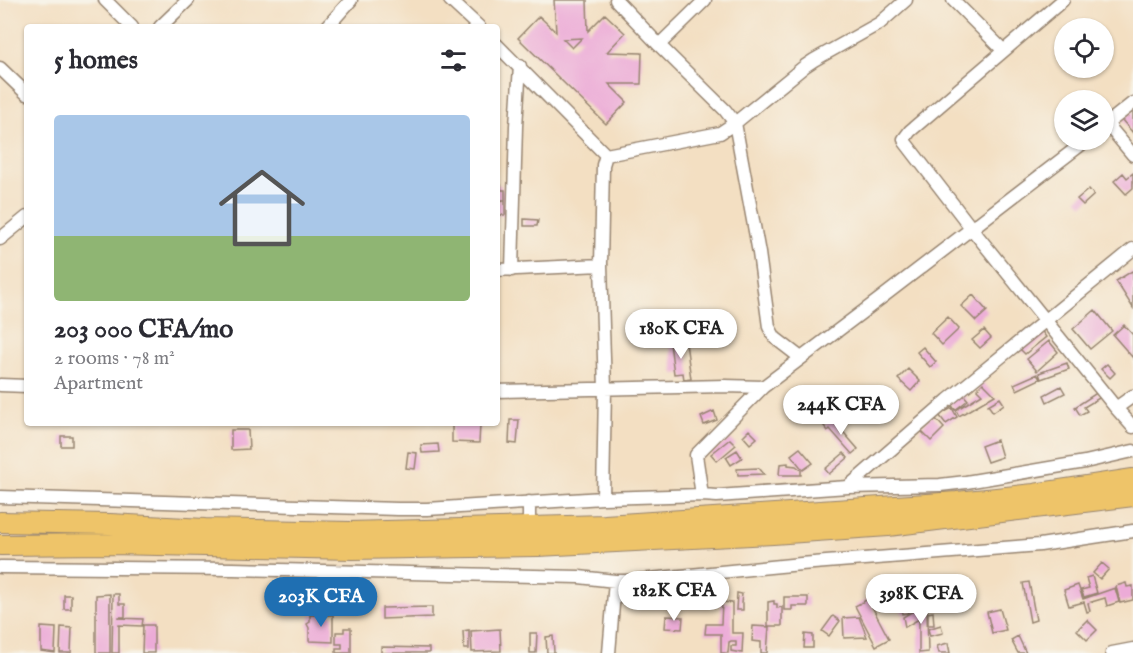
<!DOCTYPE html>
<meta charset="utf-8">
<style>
:root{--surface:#fff;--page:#f7f7f7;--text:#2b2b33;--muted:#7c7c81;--accent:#1f6fb2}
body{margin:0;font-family:"IM FELL English",serif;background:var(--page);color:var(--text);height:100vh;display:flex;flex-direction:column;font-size:22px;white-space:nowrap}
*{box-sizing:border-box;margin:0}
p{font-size:20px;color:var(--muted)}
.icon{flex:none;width:33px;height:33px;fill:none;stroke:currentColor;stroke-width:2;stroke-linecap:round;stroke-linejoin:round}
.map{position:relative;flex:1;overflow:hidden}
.sheet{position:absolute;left:24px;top:24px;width:476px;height:402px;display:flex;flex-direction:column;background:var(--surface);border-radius:6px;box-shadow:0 2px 4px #0004}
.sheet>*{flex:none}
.tools{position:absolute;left:1054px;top:18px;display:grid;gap:12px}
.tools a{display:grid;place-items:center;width:60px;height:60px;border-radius:50%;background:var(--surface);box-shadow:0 2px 4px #0004;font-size:30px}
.price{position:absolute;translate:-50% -51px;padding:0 14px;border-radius:21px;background:#fff;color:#222;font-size:20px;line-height:39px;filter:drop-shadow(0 2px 3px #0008)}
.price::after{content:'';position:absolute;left:50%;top:36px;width:18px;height:14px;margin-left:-9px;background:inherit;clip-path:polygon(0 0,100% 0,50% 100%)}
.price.current{background:var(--accent);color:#fff}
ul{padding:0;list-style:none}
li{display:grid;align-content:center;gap:12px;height:318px;padding:0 30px}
li span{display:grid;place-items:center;height:186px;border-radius:6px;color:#555}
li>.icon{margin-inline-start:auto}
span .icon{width:108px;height:108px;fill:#fffc;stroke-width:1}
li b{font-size:26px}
h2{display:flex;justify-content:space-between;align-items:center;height:72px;padding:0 30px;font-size:26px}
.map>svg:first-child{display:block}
.building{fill:#ecabd7;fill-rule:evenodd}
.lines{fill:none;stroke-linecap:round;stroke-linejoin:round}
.minor-casing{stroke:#978470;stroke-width:15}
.primary-casing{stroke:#978470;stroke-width:22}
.minor{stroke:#fff;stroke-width:12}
.primary{stroke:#eec469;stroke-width:20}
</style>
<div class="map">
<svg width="1133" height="653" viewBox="0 0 1133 653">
<rect width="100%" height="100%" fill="#f7f3e8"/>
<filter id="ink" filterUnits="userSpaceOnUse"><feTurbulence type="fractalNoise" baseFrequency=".0167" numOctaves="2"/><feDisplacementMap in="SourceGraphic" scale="12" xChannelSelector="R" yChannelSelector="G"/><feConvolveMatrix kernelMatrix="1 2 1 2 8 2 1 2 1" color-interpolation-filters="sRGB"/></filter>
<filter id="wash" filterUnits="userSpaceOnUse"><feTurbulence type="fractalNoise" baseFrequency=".008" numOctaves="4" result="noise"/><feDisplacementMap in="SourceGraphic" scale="24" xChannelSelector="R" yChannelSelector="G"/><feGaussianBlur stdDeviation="1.35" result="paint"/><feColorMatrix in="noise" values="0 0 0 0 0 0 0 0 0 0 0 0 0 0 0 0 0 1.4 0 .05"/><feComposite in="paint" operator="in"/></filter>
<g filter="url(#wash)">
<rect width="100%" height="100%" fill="#f3dfc2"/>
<g id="blocks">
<path class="building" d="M554 0H587L588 31 605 14 625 33 607 52 642 53 641 84H609L627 102 606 124 518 38 539 16 556 32ZM582 38 572 48 563 39Z
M1133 111V133L1122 120Z
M1123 173 1127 178 1133 173V188L1126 194 1114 181Z
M496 185H501V190H505V200H496Z
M1089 189 1094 195 1083 205 1077 199Z
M496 201H505V215H496Z
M524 219 538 220 537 226H524Z
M1132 271 1133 273V308L1116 281Z
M973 295 987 311 976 321 961 306Z
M1095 310 1112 331 1090 349 1073 329Z
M948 317 959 329 942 345 931 333Z
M1124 325 1133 335V358L1113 335Z
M984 330 991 338 980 348 972 340Z
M1041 330 1046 337 1025 354 1019 348Z
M1049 341 1058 352 1037 371 1027 359Z
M680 342 681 344 686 343 691 379 684 380 683 373 674 374 670 343Z
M923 347 936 362 930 367 917 352Z
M1067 363 1069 369 1041 379 1039 373Z
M1107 364 1115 373 1110 378 1101 369Z
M908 369 920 381 911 391 898 379Z
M1037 374 1040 379 1017 390 1014 384Z
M983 383 995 395 959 416 956 410 982 394 977 389Z
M1061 386 1065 393 1047 402 1044 395Z
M961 392 968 400 955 410 949 401Z
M1098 392 1101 397 1084 407 1087 411 1080 415 1075 407Z
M1000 398 1004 404 993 412 988 405Z
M952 408 957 417 946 424 939 415Z
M714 411 717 420 704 425 701 417Z
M932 415 944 428 931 441 920 430Z
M832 419 858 449 852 454 830 429 828 431 824 426Z
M510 420H519L517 444 509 443Z
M452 424 480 425 479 443 452 442Z
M231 430H248L249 449 231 450Z
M749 430 757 438 750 444 743 436Z
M61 436H72V446H61Z
M730 439 736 445 717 461 711 454Z
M997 440 1002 457 987 462 981 446Z
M438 444 439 452 422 453 421 445Z
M800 448 813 463 803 470 791 455Z
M737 450 742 458 731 465 726 457Z
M408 452 417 453 415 469 406 468Z
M844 453 848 458 829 474 825 469Z
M788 463V465L796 466 801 470V475H779L780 464Z
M759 468 764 474 738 475 737 469Z
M1102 563 1109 569 1100 579 1093 573Z
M1092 576 1097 593 1084 597 1081 590 1089 588 1086 578Z
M1029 582 1036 620 1030 622 1023 583Z
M1126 583 1127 587 1133 586V600L1120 603 1116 586Z
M1078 585 1083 599 1115 588 1119 602 1107 606 1105 598 1088 603 1090 611 1087 612 1084 602 1069 606 1064 590Z
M737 593 742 594 741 603H743V610H736Z
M110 594V653H96V595Z
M113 594H119V604H125V617H119V618L143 619 142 626 119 625V653H112Z
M64 595H71V609H64Z
M784 597H808V606H792V610H784Z
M900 597 906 598 908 613 902 614Z
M868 599 889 639 876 646 855 606Z
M774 601V604H777V608L782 607V626H768V602Z
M722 602 732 603V633H743L742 653 731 651V646H736V641H731L729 642 728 653H721V634H705L706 624H721Z
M923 605 928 613 933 612 934 625H928V613L927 614 928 652 919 653V619L905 627 903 617Z
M432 607V617L382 619V608Z
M1000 609 1006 630 992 633 987 612Z
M316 612H326V615H333V642L309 641V628L307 624 310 622V615H316Z
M666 616 683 617 682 629 665 628Z
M833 616 840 621 829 636 822 631Z
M859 617 867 637 844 638 843 618Z
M1087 620 1097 630 1087 640 1077 630Z
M143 625H154V653H142Z
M941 625 943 633 930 636 928 629Z
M753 626 769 627 767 653H761V642L752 641Z
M41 627 56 628 55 653 41 651Z
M61 627 72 628 71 653H60Z
M344 628H351V653H336V648H342V644H336V632H344Z
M500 629 501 651 472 652 471 631Z
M469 630V649H464L463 631Z
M530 633H537L536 653H530Z
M805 634 813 635V648H804Z
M553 636 554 653H547L546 637Z
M1018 636 1026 653H1018L1011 640Z
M948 643 950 653H939L937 646Z
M381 647 429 648V653H381Z"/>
</g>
</g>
<g filter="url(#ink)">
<use href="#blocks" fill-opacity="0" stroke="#978470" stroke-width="1.5"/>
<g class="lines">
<g class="minor-casing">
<path id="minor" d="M105 0 132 27
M450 0 479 27
M616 0 659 45 725 110 735 123 759 253 769 327 775 338 801 358
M953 0 1003 50
M1063 0 910 131 904 139 905 142 972 229 1116 408 1133 427
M160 27 188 0
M327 27 351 0
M496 44 606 155 603 165 601 265 605 389 603 498
M659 45 705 0
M0 68 27 94
M1107 124 1133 155
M1104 126 1133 103
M606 155 720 133 735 123 805 66 814 60 880 23 906 0
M0 239 27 217
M496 270 601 265
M512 270 516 126 520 66
M0 385 27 386
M496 391 725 386 763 387 881 298 1087 140
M1116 408 1133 396
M848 487 940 485 966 482 1085 462 1133 451
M702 495 696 455 763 387
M0 497 398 509H427L603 498 702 495 717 496 848 487 948 400 1133 249
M529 502V527
M0 567 233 569 579 577 615 581H629L801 564 1040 545 1133 531
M609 653 615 581
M1112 653 1133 649"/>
</g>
<g class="primary-casing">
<path id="primary" d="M0 522 110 524 205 529 349 532 605 525 957 502 1034 494 1133 479
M0 545 111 544 353 549 538 546 773 534 888 526 1133 496"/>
</g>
<use href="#minor" class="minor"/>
<use href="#primary" class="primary"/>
</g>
</g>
</svg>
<div class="tools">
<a><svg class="icon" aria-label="locate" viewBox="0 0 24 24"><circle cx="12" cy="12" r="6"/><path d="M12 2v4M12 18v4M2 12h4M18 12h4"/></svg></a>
<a><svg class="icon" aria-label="layers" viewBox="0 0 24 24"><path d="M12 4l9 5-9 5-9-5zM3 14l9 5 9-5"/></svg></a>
</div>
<b class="price" style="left:681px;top:360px">180K CFA</b>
<b class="price" style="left:841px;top:436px">244K CFA</b>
<b class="price" style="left:674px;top:622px">182K CFA</b>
<b class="price" style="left:921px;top:625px">398K CFA</b>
<b class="price current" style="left:321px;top:628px">203K CFA</b>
<section class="sheet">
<h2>5 homes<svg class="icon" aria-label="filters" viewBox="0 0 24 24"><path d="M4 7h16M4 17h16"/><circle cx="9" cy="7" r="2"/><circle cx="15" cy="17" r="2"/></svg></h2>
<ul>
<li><span style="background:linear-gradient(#a9c7e8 65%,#8fb573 0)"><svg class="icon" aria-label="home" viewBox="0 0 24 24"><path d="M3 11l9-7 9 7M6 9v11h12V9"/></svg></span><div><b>203 000 CFA/mo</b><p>2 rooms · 78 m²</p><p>Apartment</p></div></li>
</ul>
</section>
</div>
